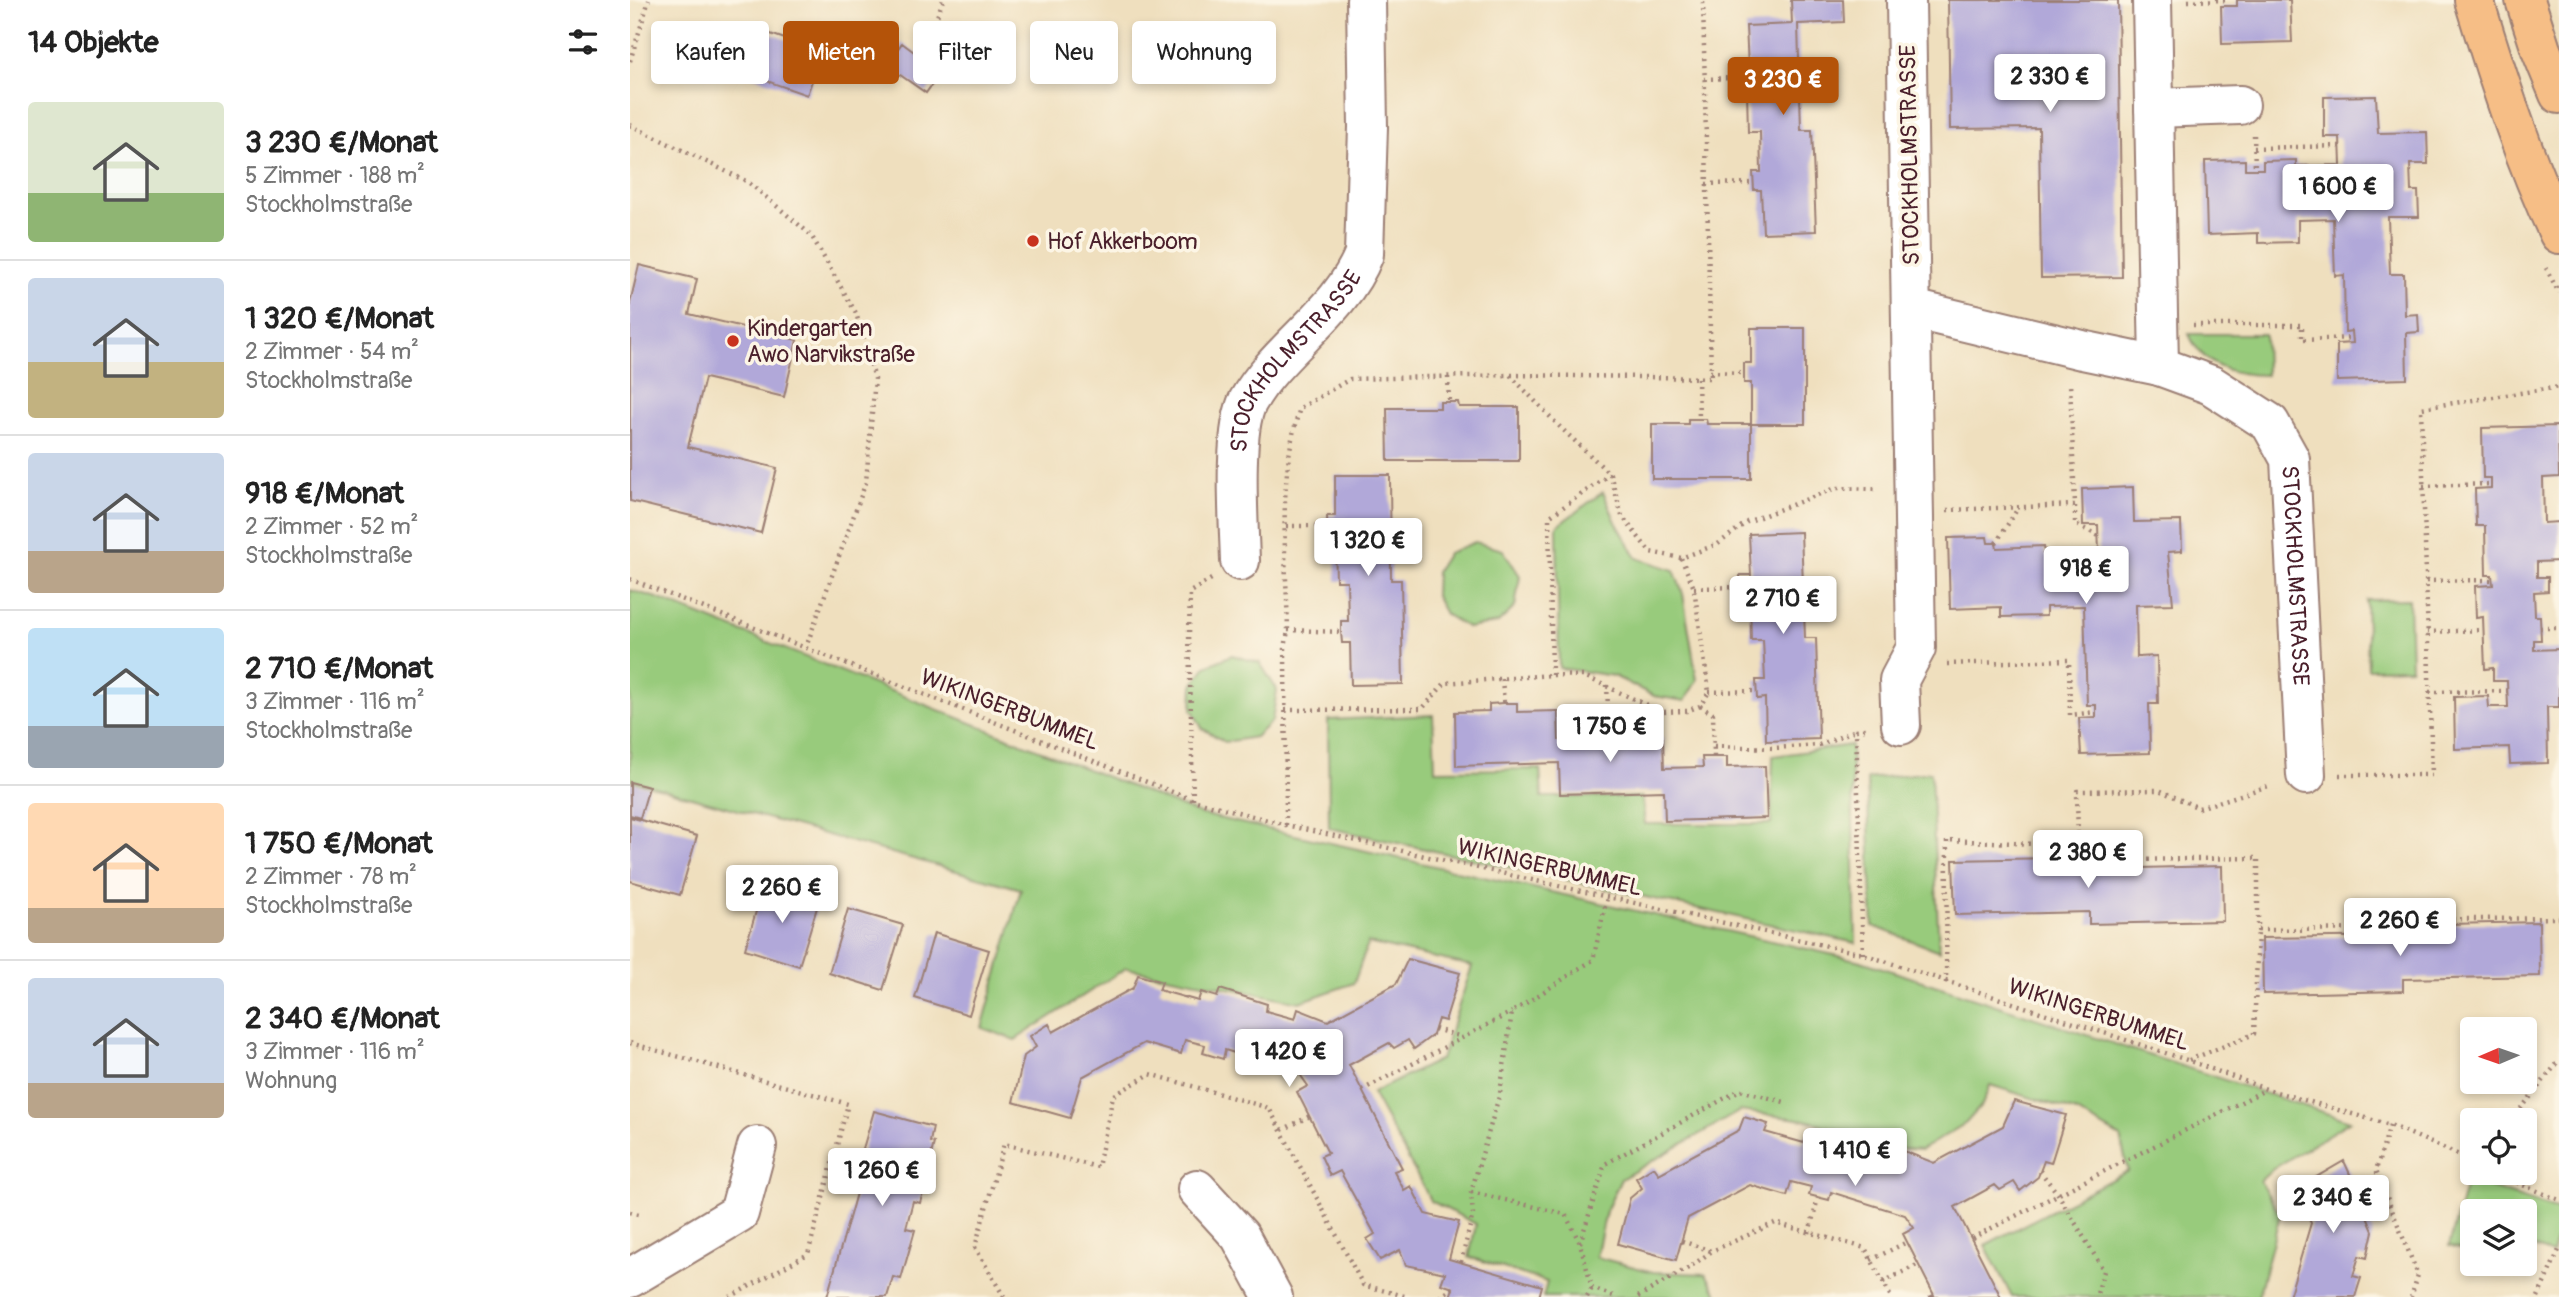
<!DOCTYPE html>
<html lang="de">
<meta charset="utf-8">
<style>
:root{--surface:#fff;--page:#f6f6f6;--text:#222;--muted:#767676;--line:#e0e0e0;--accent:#b45309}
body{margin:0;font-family:Pangolin,sans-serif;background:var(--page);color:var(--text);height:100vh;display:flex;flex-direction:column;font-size:26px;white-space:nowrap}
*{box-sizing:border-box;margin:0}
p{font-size:23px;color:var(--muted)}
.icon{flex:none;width:38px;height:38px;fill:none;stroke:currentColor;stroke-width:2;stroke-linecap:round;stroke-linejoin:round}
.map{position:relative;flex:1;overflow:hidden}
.sheet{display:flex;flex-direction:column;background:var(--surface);width:630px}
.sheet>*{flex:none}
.top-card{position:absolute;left:21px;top:21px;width:665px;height:63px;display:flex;gap:14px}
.needle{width:46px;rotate:268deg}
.controls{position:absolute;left:1830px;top:1017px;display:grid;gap:14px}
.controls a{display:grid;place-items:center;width:77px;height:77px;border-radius:7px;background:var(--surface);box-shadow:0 4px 10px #0003;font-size:35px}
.price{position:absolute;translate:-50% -60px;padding:0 16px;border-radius:7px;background:#fff;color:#222;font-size:23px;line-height:46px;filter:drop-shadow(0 2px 4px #0008)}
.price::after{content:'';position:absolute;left:50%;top:42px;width:21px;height:16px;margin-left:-10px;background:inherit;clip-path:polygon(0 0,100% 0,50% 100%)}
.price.on{background:var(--accent);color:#fff}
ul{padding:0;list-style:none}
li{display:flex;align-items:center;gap:21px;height:175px;padding:0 28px}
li+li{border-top:2px solid var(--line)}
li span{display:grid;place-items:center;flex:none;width:196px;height:140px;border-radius:7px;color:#555}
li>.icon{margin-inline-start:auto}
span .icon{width:84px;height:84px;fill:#fffc;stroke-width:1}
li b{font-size:30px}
h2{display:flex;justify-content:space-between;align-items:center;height:84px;padding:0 28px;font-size:30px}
.pill{padding:0 24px;border-radius:7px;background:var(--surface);box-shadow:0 4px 10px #0003;font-size:24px;line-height:63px}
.pill.on{background:var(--accent);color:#fff}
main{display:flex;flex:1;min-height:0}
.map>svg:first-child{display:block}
.green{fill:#98cb7c;stroke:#717554;stroke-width:2}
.building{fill:#b1a8d9}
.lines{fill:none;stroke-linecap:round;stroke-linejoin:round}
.minor-casing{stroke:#9c7f74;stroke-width:42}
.major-casing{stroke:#9c7f74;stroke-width:42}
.path{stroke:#9c7f74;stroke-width:4.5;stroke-dasharray:2 5;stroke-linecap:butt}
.minor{stroke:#fff;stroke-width:38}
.major{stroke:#f6be86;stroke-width:38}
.poi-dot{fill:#c8321e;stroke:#fcf5e5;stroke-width:2.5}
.labels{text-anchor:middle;stroke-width:7;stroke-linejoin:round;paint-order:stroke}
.street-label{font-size:23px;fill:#4a1f2b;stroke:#fcf5e5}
.poi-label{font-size:23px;fill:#4a1f2b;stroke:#fcf5e5;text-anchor:start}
</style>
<main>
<section class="sheet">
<h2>14 Objekte<svg class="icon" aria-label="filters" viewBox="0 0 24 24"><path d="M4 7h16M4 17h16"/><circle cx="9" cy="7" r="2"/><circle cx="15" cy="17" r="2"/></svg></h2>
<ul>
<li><span style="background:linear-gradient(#dfe7d0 65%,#8fb573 0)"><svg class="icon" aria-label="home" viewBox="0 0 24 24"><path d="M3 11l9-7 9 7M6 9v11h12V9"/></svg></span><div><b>3 230 €/Monat</b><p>5 Zimmer · 188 m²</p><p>Stockholmstraße</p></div></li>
<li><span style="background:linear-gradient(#c9d6e8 60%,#c2b280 0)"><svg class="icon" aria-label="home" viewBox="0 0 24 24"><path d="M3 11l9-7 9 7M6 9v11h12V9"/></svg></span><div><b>1 320 €/Monat</b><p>2 Zimmer · 54 m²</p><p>Stockholmstraße</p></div></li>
<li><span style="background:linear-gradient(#c9d6e8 70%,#b9a48a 0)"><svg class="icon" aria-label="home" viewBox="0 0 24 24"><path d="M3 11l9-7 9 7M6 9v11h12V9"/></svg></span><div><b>918 €/Monat</b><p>2 Zimmer · 52 m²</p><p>Stockholmstraße</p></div></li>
<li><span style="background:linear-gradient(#bfe0f5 70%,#9aa5b1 0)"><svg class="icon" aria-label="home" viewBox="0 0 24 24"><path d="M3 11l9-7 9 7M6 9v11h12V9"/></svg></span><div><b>2 710 €/Monat</b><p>3 Zimmer · 116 m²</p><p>Stockholmstraße</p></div></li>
<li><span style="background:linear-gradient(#ffd9b3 75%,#b9a48a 0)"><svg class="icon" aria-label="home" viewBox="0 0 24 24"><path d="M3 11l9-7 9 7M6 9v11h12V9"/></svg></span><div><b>1 750 €/Monat</b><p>2 Zimmer · 78 m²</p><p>Stockholmstraße</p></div></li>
<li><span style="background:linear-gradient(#c9d6e8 75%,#b9a48a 0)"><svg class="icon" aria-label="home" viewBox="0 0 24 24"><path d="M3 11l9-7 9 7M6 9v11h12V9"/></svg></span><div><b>2 340 €/Monat</b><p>3 Zimmer · 116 m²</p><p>Wohnung</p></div></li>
</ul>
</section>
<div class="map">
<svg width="1929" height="1297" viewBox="0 0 1929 1297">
<rect width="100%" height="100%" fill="#fcf5e5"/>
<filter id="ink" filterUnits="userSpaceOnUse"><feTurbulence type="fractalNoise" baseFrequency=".0143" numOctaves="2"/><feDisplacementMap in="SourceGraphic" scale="14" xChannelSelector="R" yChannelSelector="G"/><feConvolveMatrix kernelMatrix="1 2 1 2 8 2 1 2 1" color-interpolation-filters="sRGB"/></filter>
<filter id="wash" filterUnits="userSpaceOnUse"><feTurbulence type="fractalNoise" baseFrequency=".00686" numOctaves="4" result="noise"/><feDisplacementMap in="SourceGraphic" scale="28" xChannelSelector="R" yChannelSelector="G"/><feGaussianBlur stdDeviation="1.57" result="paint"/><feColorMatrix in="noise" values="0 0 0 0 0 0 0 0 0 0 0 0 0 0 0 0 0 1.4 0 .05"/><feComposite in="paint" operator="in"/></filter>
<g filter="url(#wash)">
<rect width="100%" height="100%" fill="#efdfbe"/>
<path class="green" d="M1559 334H1635L1636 375C1602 375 1573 367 1559 334Z
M973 492 986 522 1007 558 1044 570 1053 594 1067 680 1055 701 1024 696 984 676 929 668 927 526Z
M845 542 873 550 890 576 885 607 868 623 838 628 815 614 805 595 806 572 818 553Z
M0 590 27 598 570 814 1231 961 1720 1121 1643 1169 1630 1181 1650 1215 1628 1297H1382L1355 1245 1498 1171 1490 1137 1447 1112 1360 1085 1352 1105 1336 1123 1291 1150 1261 1148 1230 1135 1175 1120 1110 1111 991 1179 976 1211 966 1257 1023 1272 1076 1274 1089 1297H913L917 1282 839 1257 846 1224 801 1201 742 1093 811 1059 842 966 738 943 724 983 670 1002 496 968 385 1040 352 1028 391 889 0 780Z
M1779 599 1781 668 1738 669 1736 600Z
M602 655 630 663 647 690 642 721 625 737 595 742 572 728 562 709 563 685 576 666Z
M803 715 805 770 910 769 912 797H1012L1015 824H1141L1143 756 1221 745 1226 943 699 828 698 720Z
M1301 772 1309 951 1243 926 1237 779Z
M1837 1180 1929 1210V1230L1922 1254 1895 1244V1211H1843V1253L1819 1246Z"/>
<g id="blocks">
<path class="building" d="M1161 0H1213L1214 22 1168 24 1171 130H1182L1186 231 1133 233 1131 190H1124L1123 172H1131L1130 132H1118L1117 90H1107V68L1118 67 1116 26 1162 24Z
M1318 0H1488L1492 277 1411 278 1409 128 1320 129Z
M1607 0H1660L1662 42 1592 44 1591 6H1607Z
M132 31 192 52 177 95 117 74Z
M272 43 311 72 296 93 256 65Z
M1746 96 1748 133 1797 132 1798 164H1780L1781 191H1788L1789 217H1758L1760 274H1774L1775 315 1788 314 1789 332 1776 333 1777 379 1707 381V344L1723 343 1722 331 1715 332 1714 275 1705 276 1703 219 1668 220V242L1628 243V233L1577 235 1575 161 1615 160V169H1633V161L1666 160V166L1711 165 1710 137H1694V97Z
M9 265 67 279 59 314 167 340 154 397 75 378 58 447 147 468 131 533 0 501V303Z
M1121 328H1175V424H1121V479H1022V424H1058V419H1076L1077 424H1121V383H1114V363H1121Z
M810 402H828L829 407H889V461H758L757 408H810Z
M1928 426 1929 477 1913 478 1914 523 1929 522V561L1907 562V577H1918V591L1904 592 1905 616H1910L1911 640H1904V650L1929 649V707H1917L1918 763 1880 764 1879 747 1825 749 1824 697 1858 696 1859 707H1878L1877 681H1863V668L1855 669 1853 617 1846 618 1845 586 1863 585 1862 575H1856L1855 526H1846L1845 489 1861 488V478H1853L1852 428Z
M705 475H760L761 580H771L773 684 721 685 720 643H712L711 632V621H718L717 581H706L705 538H698L697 516H705Z
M1503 487 1504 522 1551 521 1552 551 1538 552 1543 604 1506 605 1507 657 1527 656 1528 704H1519L1520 753 1451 755 1449 718 1466 717V705H1457L1454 606 1416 607V616L1371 617V607L1320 609 1318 538 1357 537 1358 543H1366L1367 548 1414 546 1415 555 1469 553 1468 525H1453L1452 489Z
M1171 532 1175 638H1186L1189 739 1136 741 1135 698 1127 699 1126 680H1135L1133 640H1121L1120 598H1111L1110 575H1121L1119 534Z
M874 703H887V712L928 711 929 740 969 739V731H992V739L1033 738 1034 768 1073 767 1072 757H1097V767L1135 766 1137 818 1035 821 1034 791 930 794 929 763 826 766 825 712 859 711V704Z
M0 782 19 787 10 818 0 815Z
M0 817 67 836 50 895 0 881Z
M1468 857V869L1592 866 1593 921 1459 924V912L1325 915 1323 860Z
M134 884 189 901 169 966 115 949Z
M218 909 273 925 253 990 199 973Z
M1909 922 1910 976 1773 979V991L1633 994 1632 938 1773 936V925Z
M304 933 359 950 339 1015 285 998Z
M778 959 830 973 815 1021 808 1019 803 1035 784 1049 778 1040 764 1048 759 1043 719 1065 772 1168 764 1171 774 1190 781 1186 795 1214 829 1222 819 1259 912 1286 909 1297H820L823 1288 811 1284 815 1273 776 1265 770 1250 750 1260 737 1239 745 1234 710 1171 700 1176 691 1156 698 1153 667 1092 678 1086 669 1073 595 1050 593 1059 573 1053 575 1045 555 1040 551 1054 514 1043 452 1077 440 1118 383 1102 394 1056 406 1047 400 1036 419 1024 423 1032 503 988 508 975 532 982 529 990 568 1001 571 992 587 997 590 989 637 1004 636 1011 665 1019 668 1009 698 1021 766 984Z
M1384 1101 1436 1115 1421 1163 1414 1161 1408 1177 1390 1191 1384 1182 1370 1190 1365 1185 1325 1207 1371 1297H1299L1304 1295 1273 1234 1284 1228 1275 1215 1201 1192 1199 1200 1179 1195 1181 1187 1161 1182 1157 1196 1120 1185 1058 1218 1046 1260 988 1244 1000 1198 1012 1188 1006 1178 1024 1167 1029 1174 1109 1130 1114 1117 1138 1124 1135 1132 1174 1143 1177 1134 1193 1139 1196 1131 1244 1146 1242 1152 1271 1161 1274 1151 1304 1163 1373 1126Z
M244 1111 303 1127 300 1142 304 1143 299 1163 290 1161 286 1178 296 1181 290 1203 283 1201 276 1228 285 1230 271 1279 263 1277 257 1297H197L233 1168 228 1166Z
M1714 1161 1724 1183 1731 1179 1741 1201 1732 1205 1743 1231 1737 1258 1729 1256 1723 1276 1731 1278 1725 1297H1659L1681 1223 1664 1190Z"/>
</g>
</g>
<g filter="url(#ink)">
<use href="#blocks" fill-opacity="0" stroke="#9c7f74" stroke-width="2"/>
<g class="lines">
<g class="minor-casing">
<g id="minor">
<path d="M1522 0 1529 366"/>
<path d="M1524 108 1610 105"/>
<path id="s1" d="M1282 309 1452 350 1529 366 1581 385 1640 423 1660 459 1676 775"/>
<path id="s2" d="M610 561C609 524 602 431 618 401 649 347 711 313 734 254L738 127 736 0"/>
<path d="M1271 725 1269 680 1286 648 1276 0"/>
<path d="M567 1189 610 1236 643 1297"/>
<path d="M0 1278 109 1213 127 1146"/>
</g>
</g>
<g class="major-casing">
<path id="major" d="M1844 0C1868 79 1894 160 1929 234
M1895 0 1911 50 1929 94"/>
</g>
<path class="path" d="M1558 1 1599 0
M293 55 313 0
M0 61 19 0
M1074 79 1107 78
M0 125 118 182 181 235 226 313 245 379 236 482 176 647
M1624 135 1625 169
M1624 148 1711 146
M1076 184 1124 183
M1916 268 1929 293
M1563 325H1672V340L1723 338
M1080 372 1114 373
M881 375 1081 378 1073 0
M818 377 819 402
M1068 378 1069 419
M1793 486 1861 484
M1445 506V524L1469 536
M1317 510 1445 505 1440 383
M656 526H697
M1366 543 1388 508
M0 579 563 800 656 825 1233 954 1557 1060 1636 1089 1760 1125 1843 1161
M1796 581 1862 580
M1064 588 1111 587
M1910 628H1929
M658 630 711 632
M1797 632 1853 630
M1317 664 1439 660 1440 715 1466 712
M922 675 919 517 980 474
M872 679 874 703
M977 685 979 731
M1079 692 1127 691
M1799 692 1877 691
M1070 706 1083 714 1084 757
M655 710 792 709 815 683 922 675 954 676 1032 712 1057 711 1070 706 1079 692 1064 588 1051 558
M1084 746 1144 748 1189 745 1226 730
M1709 775H1802L1791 408 1929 387
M563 800 559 634 560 592 583 578
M656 825 655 649 658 630C656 556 647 480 670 408L720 379 880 375 930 427 980 474 992 516 1020 552 1051 558 1088 544 1117 522 1206 488 1248 489
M1448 846H1498V860L1628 858V930L1764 929 1765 920 1929 918
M1233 954 1226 730 1235 729
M1316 983 1317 840 1448 846 1447 791 1529 790 1569 808 1642 785
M805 1029 832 1037
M0 1043 218 1104 178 1254 100 1297
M1559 1060 1624 1034 1628 930
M732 1090 882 1012
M1882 1120 1929 1061
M1760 1125 1746 1170 1788 1275 1781 1297
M652 1130 680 1116
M1410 1171 1428 1194 1474 1271 1466 1297
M1861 1172 1929 1200
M841 1192 935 1214 950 1243 962 1288 986 1297
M0 1212 9 1214
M1179 1233 1188 1198
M1342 1238 1635 1090
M1052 1241 1081 1251
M950 1243 975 1164 1110 1090 1158 1103
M1241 1260 1277 1242
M831 1262 843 1214 841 1192 870 1093 882 1012 963 960 977 898
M1253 1282 1289 1264
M374 1297 345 1247 374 1144 468 1167 483 1096 520 1074 639 1108 733 1285 778 1297
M810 1297 823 1288
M957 1297 962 1288
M1008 1297 1060 1267 1082 1251 1145 1223 1235 1248 1261 1297
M1908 1297 1929 1250"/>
<use href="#minor" class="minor"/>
<use href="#major" class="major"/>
</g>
</g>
<g class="poi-dot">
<circle cx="403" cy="241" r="7"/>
<circle cx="103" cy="341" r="7"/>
</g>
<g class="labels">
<g class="street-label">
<text transform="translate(1279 155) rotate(-91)" y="8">STOCKHOLMSTRASSE</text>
<text dy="8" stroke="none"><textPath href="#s2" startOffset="219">STOCKHOLMSTRASSE</textPath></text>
<text dy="8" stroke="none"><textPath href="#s1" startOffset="537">STOCKHOLMSTRASSE</textPath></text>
<text transform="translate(380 709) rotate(21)" y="8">WIKINGERBUMMEL</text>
<text transform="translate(920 867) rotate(13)" y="8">WIKINGERBUMMEL</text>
<text transform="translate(1469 1014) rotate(18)" y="8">WIKINGERBUMMEL</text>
</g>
<g class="poi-label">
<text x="417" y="249">Hof Akkerboom</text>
<text x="117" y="336">Kindergarten<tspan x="117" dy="26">Awo Narvikstraße</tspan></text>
</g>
</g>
</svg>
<div class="controls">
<a><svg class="needle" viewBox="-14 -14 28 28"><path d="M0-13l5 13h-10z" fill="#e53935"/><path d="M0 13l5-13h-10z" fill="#767676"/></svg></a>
<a><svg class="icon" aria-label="locate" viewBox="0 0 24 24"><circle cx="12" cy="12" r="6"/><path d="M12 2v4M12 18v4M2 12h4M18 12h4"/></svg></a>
<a><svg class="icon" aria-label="layers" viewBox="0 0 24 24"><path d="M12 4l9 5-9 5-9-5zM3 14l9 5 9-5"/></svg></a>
</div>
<b class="price" style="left:1420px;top:114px">2 330 €</b>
<b class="price on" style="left:1153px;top:117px">3 230 €</b>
<b class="price" style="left:1708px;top:224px">1 600 €</b>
<b class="price" style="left:738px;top:578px">1 320 €</b>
<b class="price" style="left:1456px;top:606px">918 €</b>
<b class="price" style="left:1153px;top:636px">2 710 €</b>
<b class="price" style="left:980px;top:764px">1 750 €</b>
<b class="price" style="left:1458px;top:890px">2 380 €</b>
<b class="price" style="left:152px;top:925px">2 260 €</b>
<b class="price" style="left:1770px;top:958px">2 260 €</b>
<b class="price" style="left:659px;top:1089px">1 420 €</b>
<b class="price" style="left:1225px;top:1188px">1 410 €</b>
<b class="price" style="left:252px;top:1208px">1 260 €</b>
<b class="price" style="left:1703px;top:1235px">2 340 €</b>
<div class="top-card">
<a class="pill">Kaufen</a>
<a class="pill on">Mieten</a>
<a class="pill">Filter</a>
<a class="pill">Neu</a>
<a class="pill">Wohnung</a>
</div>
</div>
</main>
